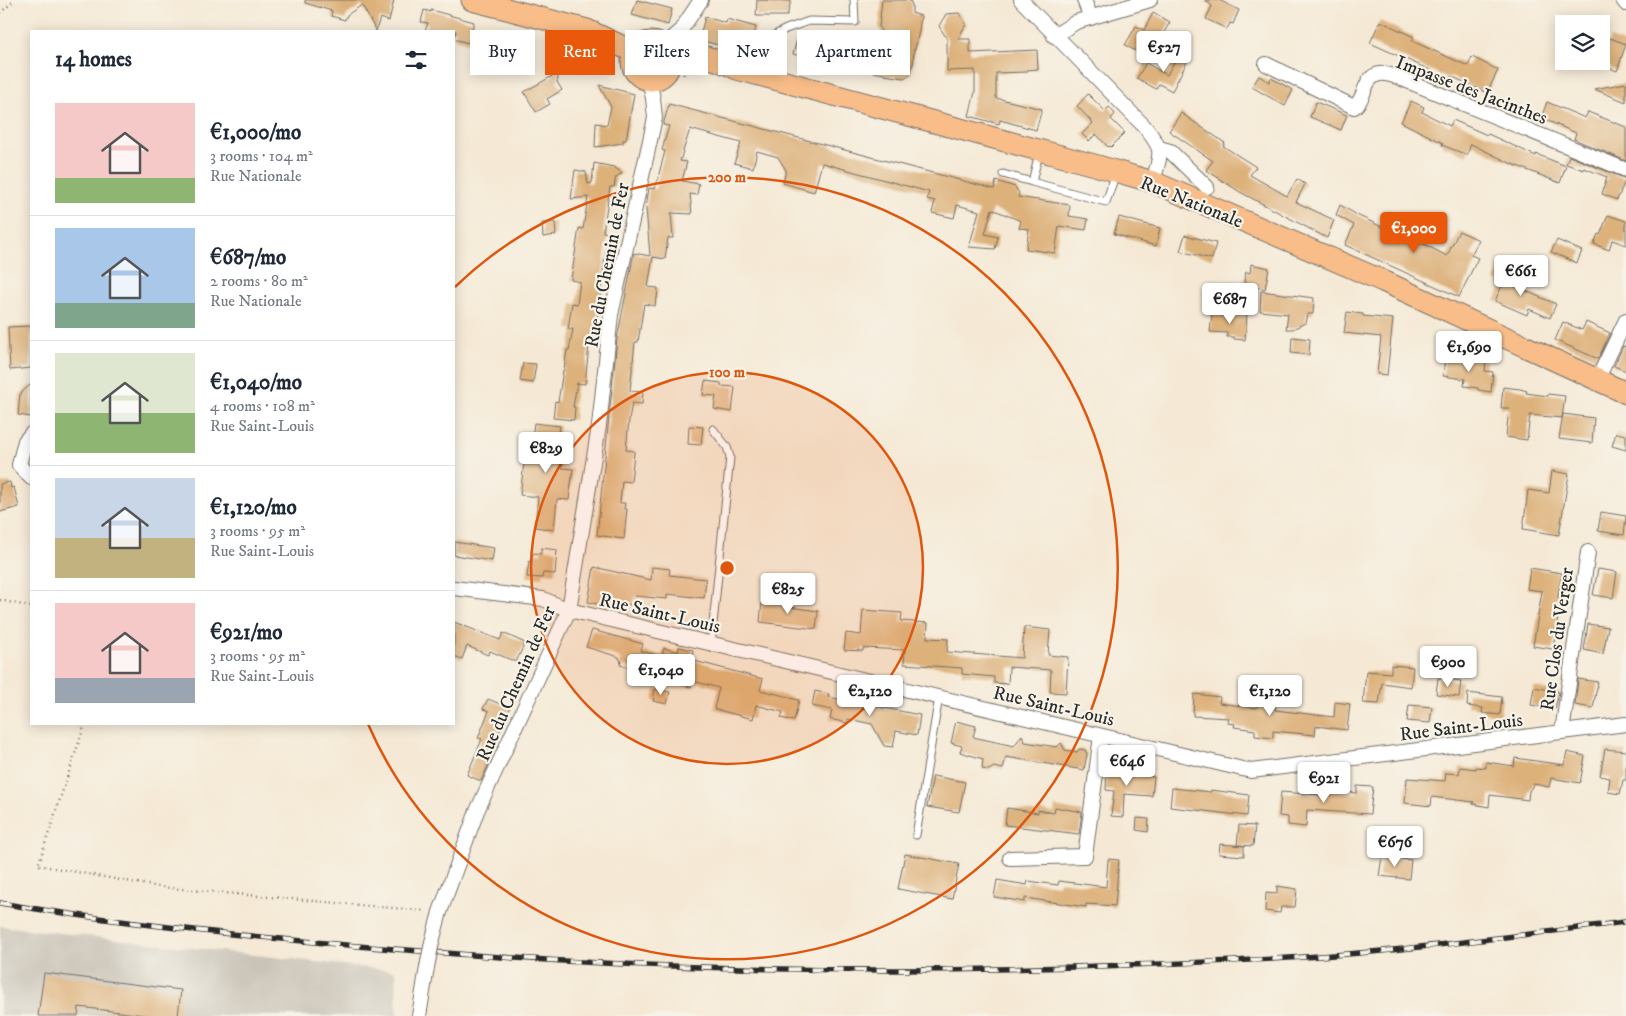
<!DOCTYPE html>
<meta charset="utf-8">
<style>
:root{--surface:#fff;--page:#f2f2f3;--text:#1f2937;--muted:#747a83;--line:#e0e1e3;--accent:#ea580c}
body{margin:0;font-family:"IM FELL DW Pica",serif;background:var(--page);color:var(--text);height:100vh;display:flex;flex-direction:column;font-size:19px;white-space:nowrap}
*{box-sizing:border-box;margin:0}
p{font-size:16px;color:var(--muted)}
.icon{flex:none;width:28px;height:28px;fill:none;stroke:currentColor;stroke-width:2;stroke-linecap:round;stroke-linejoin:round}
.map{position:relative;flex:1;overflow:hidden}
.drawer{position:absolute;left:30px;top:30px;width:425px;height:695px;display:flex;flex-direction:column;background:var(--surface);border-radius:0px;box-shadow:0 2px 12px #0003}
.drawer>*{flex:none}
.hud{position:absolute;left:470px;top:30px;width:475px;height:45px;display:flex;gap:10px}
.buttons{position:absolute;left:1555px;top:15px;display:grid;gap:10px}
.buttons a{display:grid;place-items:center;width:55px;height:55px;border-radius:0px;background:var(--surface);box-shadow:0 2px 12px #0003;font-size:25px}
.price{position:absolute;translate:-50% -42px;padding:0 11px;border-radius:5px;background:#fff;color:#222;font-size:16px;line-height:32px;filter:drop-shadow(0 1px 2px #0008)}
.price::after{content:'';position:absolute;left:50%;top:30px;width:15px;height:11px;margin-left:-8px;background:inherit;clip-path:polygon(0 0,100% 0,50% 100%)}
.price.active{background:var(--accent);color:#fff}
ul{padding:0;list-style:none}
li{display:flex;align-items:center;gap:15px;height:125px;padding:0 25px}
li+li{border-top:1px solid var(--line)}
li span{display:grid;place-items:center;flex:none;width:140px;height:100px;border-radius:0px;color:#555}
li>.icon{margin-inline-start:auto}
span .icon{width:60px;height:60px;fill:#fffc;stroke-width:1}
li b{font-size:21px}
h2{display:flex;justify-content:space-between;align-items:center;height:60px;padding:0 25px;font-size:21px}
.pill{padding:0 18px;border-radius:0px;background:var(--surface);box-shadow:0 2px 12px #0003;font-size:18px;line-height:45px}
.pill.active{background:var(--accent);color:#fff}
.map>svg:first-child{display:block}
.industrial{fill:#c9c3b8}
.building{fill:#ddb17a}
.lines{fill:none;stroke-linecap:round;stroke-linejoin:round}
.lane-casing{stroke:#726e66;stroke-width:9}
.street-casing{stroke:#726e66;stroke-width:16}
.primary-casing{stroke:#726e66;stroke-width:23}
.path{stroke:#726e66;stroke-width:2.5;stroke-dasharray:1 4;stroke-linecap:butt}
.lane{stroke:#fff;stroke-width:7}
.street{stroke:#fff;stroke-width:14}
.primary{stroke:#f8bd89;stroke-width:21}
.rail-casing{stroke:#2b2b2b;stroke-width:5.5}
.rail{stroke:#f7f3e8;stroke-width:4;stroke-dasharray:11;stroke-linecap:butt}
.street-bridge-casing{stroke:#726e66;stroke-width:16;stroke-linecap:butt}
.street-bridge{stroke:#fff;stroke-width:14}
.ring{fill:none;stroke:#df570e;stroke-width:2.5}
.labels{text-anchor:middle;stroke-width:4.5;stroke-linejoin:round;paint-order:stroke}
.street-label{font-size:19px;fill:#2b2b2b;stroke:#f7f3e8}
.centre{fill:#df570e;stroke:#f7f3e8;stroke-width:2.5}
.ring-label{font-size:15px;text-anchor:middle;font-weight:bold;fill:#df570e;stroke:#f7f3e8;stroke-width:4.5;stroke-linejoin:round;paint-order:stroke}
</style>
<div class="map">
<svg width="1626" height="1016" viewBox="0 0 1626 1016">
<rect width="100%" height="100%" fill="#f7f3e8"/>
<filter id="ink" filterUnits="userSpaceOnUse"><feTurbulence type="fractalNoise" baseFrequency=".02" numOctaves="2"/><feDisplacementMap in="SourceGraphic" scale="10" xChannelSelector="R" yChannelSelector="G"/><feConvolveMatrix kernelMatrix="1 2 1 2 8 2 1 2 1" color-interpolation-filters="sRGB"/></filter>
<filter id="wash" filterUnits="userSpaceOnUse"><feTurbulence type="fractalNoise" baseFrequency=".0096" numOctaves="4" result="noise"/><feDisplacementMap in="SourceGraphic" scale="20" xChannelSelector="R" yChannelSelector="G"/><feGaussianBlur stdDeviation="1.12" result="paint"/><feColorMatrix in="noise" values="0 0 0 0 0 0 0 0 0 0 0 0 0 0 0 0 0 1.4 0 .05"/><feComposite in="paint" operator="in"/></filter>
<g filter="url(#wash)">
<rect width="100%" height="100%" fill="#f5e9d5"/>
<path class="industrial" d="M0 926 396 971 397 1016H0Z"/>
<g id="blocks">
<path class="building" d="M305 0H394L389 21 380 18 376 31 362 5 347 15 345 20 331 16 332 11 305 3Z
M637 0 672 9 668 25 632 15Z
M757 0 791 1 787 16H756Z
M882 0H910L912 5V13L921 16 919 31 915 49H914L913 65H912L911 74 904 78 884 75V74L873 72 881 30 879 28Z
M1205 0H1219L1239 10 1233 24 1230 23 1227 29 1206 19 1212 6Z
M424 10 431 12V10L474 22 468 43 454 39 456 31H425L428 23 421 22Z
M959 13 966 24 958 39H970V53L1037 50 1038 69 1027 70V72L996 73V98L1042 109 1036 130 1000 120 999 124 969 116 975 92V70L947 71V39L939 26 946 14Z
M1153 13 1170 22 1160 39 1155 36 1144 56 1125 45 1136 26 1144 30Z
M705 17 726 23 727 19 756 27 749 53 699 40Z
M1380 21 1414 37 1412 41 1468 66 1472 57 1498 70 1487 93 1451 76 1450 79 1370 43Z
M507 31 531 37 529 38 522 66 510 63 514 46 500 54Z
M798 36 824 43 819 61 793 54Z
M1610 38 1626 44 1617 71 1605 66 1608 60 1603 58Z
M554 43 576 49 570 70 561 67 557 82 562 90 547 99 550 104 536 112 524 92 554 75 548 63Z
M1181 50 1190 56 1172 91 1159 84 1156 89 1137 78 1146 63 1167 75Z
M1259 76 1269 82 1271 78 1293 90 1285 106 1252 87Z
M1626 83V102L1594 89Z
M599 85 634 94 626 140H623V143L595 147 596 123 607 125 611 107Z
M1088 94 1105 111 1109 107 1115 114 1111 119 1125 133 1111 147 1110 146 1108 147 1096 134 1089 141 1082 134 1093 123 1077 106Z
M1411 101 1424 107 1422 112 1450 126 1453 120 1487 135 1488 134 1536 156V154L1566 166 1560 183 1512 164 1471 144 1467 155 1442 145 1443 143 1401 122Z
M1316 102 1347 115 1341 130 1310 117Z
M1547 102 1585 118 1588 112 1626 127V161L1574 139 1576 133 1541 118Z
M669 104 994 189 996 181 1015 187 1019 193 1018 197 1070 205 1069 216 1088 219 1086 230 1059 226 1055 253 1026 249 1029 229 1019 228 1021 221 992 209 985 234 998 237 995 249 969 247 979 211 957 205 954 218 932 213 935 201 927 199 929 192 822 163 814 192 783 183 786 170 778 157 757 151 753 168 734 163 741 143 690 129 680 161 687 162 682 181 699 184 697 195 690 194 692 214 671 213 673 238H668L665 259 653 257 648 287 658 288 657 299H656L655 306 644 304 638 342H635L630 391 643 392 642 404 632 403 629 420 626 450 634 451V453L631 482 622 481 620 503H625L624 509H627L624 539 597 535 617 339 634 253 650 256 646 208 649 188 655 189 665 151 662 150 669 126 663 125Z
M1181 113 1225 143 1223 146 1256 167 1250 175 1287 196 1297 179 1305 184 1296 202 1334 220 1327 238 1240 192 1206 170 1213 161 1169 131Z
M1569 156 1626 179 1617 200 1602 194 1607 177 1584 168V170L1566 164Z
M594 163 614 167 622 173 616 177 614 187H610L603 232 608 233 597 319 592 346 589 345 585 384 577 383 573 407H575L574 420 553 418 555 401 558 402 563 370H564L567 350H569L573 329H568L572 303 577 304 580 282 571 280 579 228 583 229 588 197 571 199 575 170 586 172 588 184 592 183Z
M1340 205 1359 216 1416 243 1418 241 1447 256 1459 231 1479 240 1471 255 1478 258 1459 297 1345 245 1354 225 1336 215Z
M1608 215 1626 221V245L1612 240 1609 250 1594 244 1598 234 1600 235Z
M1119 217 1160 228 1156 246 1114 234Z
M555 222 556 235 543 237 542 223Z
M1185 235 1216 243 1212 259 1180 251Z
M1557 240 1582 251 1577 263 1551 252Z
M1251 264 1269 268 1265 289 1248 285V283L1244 282 1246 272 1250 273Z
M1500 268 1518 277 1514 286 1556 304 1550 318 1529 309 1527 315 1495 301 1503 283 1494 280Z
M1261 291 1314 298 1313 314H1307L1305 323 1293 329H1286L1288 314 1260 311Z
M1347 312 1363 314V316L1393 319 1387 375 1377 374 1381 337 1344 333Z
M1212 313 1247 315 1245 340 1234 339V337H1227V333L1210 332Z
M1563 322 1582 330 1586 322 1610 333 1598 359 1555 340Z
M31 326V368L10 370 8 327Z
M1292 337 1310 339 1309 355 1291 353Z
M1623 346 1626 347V371L1614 366Z
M1445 357 1486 361 1485 371 1493 372 1491 392 1478 390V388L1464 386 1465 379 1443 376Z
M523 363 536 364 533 383 520 381Z
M705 381 721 383V386L735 387 732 412 714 409 716 396 703 395Z
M31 384V417L18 415 20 394Z
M1503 387 1520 389 1527 391 1526 393 1548 396V394L1565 396 1562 418 1530 415 1527 440 1506 437 1509 408H1501Z
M1563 414 1594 418 1592 443 1559 439Z
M534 423 560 426 558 443 565 444 562 468 573 469 569 500 557 499 554 530 535 527 538 497 520 495 524 463 529 464Z
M689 426 703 427 701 445 688 444Z
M1616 433 1626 435V450L1612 446Z
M1552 471 1569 474 1559 535 1523 529 1528 490 1549 493Z
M10 482 11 488 14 487 19 507 0 512V484Z
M1601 512 1626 516 1624 535 1598 531Z
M454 542 494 548 492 561 454 555Z
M541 548 557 550 555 574 543 573 542 578 527 577 529 561 531 562 533 553 541 554Z
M594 567 651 580 652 567 670 569 669 575 706 579 704 598 667 594V599L635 596 632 605 618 602 616 608 588 602Z
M1530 568 1562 573 1558 597 1561 598 1553 649 1533 646 1542 591 1527 589Z
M1598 569 1617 572 1613 598 1593 595Z
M762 601 789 604V607L818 611 816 629 760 622Z
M863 610 902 613 901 621 928 623 927 638 948 639 947 652 1022 658 1024 627 1050 630 1048 655 1068 657 1066 693 1050 692 1051 670 1009 667 1008 684 994 683V677L962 674V668L904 664 905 650 863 648V651L844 650 846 633 861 635Z
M454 622 500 640 503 633 525 643 516 662 490 651 488 655 467 646 462 659 454 656Z
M1588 624 1608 627 1603 654 1584 650Z
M592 630 643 644 641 651 662 656 664 648 678 652 679 647 693 650 691 660 763 679 760 690 789 697 790 698 799 700 794 721 781 718 783 712 756 705 753 719 714 709 719 688 693 681 691 687 677 683 680 674 654 666 652 673 620 665 621 660 619 659V657L586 647Z
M1391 665 1413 667 1411 687 1382 683 1379 704 1363 703 1366 671 1391 673Z
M1438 678 1461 681 1459 697 1436 694Z
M1578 679 1598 682 1593 708 1575 705Z
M1534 687 1559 692 1555 709 1531 705Z
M655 689 670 692 667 704 653 701Z
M815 691 829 694 828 697 920 715 917 735 896 731 893 747 884 746 872 724 848 719 847 723 830 719 832 710 812 706Z
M1468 693 1502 697 1500 715 1482 713 1483 708 1467 706Z
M1194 694 1220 697 1219 703 1257 708 1258 703 1276 704 1275 710 1334 717 1335 702 1350 704 1347 730 1316 726 1315 735 1273 731V738L1255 736V730L1234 727 1235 724 1228 723 1229 718 1193 716Z
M488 699 510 708 488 758 491 759 481 781 467 775 482 739 478 738 489 711 483 709Z
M1409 705 1432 707 1430 723 1407 721Z
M956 721 976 726 973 737 1014 746 1022 735 1025 742 1057 747 1061 743 1065 750 1077 752 1079 749 1085 750 1087 754 1084 770 1006 757 1003 769 994 767 989 770 982 769 983 759 960 752 962 746 951 743Z
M1605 749 1626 751V780H1623L1620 794 1608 792 1610 778 1600 776Z
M1567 752 1585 756 1580 783 1551 778 1549 787 1534 784 1529 791 1528 800 1490 795 1489 807 1473 804 1474 802 1432 797 1431 806 1405 803 1407 778 1445 781 1446 773 1459 774 1460 767 1476 769V767L1486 768V762L1514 766 1515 758 1564 765Z
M1107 769 1147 773 1146 776 1154 777 1152 796 1124 794 1123 817 1111 816 1114 791 1106 790Z
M933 776 965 782 959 812 927 807Z
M1357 786 1373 787 1370 814 1307 810 1306 827 1288 825V817L1279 816 1281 792 1319 795V790L1357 793Z
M1172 788 1211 792V790L1249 795 1247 816 1170 807Z
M1055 807 1082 812 1079 834 1005 825 1007 808 1038 813V810L1054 813Z
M1137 818 1149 819 1148 832 1136 830Z
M1239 825 1255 826 1253 846 1237 845Z
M1220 844 1244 846V856L1219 854Z
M905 854 959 864 952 899 898 889Z
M1382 857 1411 860 1409 879 1379 876Z
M1108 859 1119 860 1115 906 1086 904V907L1025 898V902L994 897 997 880 1027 885 1028 881 1058 885 1059 881 1106 887Z
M1277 886 1297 889 1295 907H1281L1280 913 1265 911 1266 893 1277 894Z
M44 973 181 990 178 1016H152L79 1007 78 1016H38Z"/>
</g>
</g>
<g filter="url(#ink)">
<use href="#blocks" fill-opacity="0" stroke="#726e66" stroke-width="1"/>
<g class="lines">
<g class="lane-casing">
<path id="lane" d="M756 71 764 45 773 36 786 29 809 21 855 22 854 0
M1003 174 1032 182 1039 153
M1032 182 1106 202 1116 173
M711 644 730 457 727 447 713 429
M916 835 939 697"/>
</g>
<g class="street-casing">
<path id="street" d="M1021 0 1144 126C1165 152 1161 151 1153 182
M1084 0 1091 18
M1623 0 1626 4
M1054 36 1076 22 1150 0
M662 46 681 30 701 0
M1266 64 1354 107C1366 99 1363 76 1380 74 1386 73 1394 76 1400 78L1626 170
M1159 148 1170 151 1207 187
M1597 380 1626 320
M31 434 25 441 19 465 31 478
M454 588 543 599 569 610 1251 771 1626 724
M1562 732 1588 552
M1010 858 1085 856 1101 736
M432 942 440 912 477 811 569 610 599 426 611 315 655 118 653 98 649 80
M419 1016 427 967"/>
</g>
<g class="primary-casing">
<path id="primary" d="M472 0 587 30 634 52
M632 61a19 19 0 1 1 38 0a19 19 0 1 1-38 0Z
M667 50C692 53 715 57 737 69L1098 166 1153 182 1383 281 1626 393"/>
</g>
<path class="path" d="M0 13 15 0
M683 69 684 77
M0 600 31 607
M85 724 38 865 159 887 426 911"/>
<use href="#lane" class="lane"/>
<use href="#street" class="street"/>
<use href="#primary" class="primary"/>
<g class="rail-casing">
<path id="rail" d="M0 903C135 926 271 939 407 950 647 970 888 975 1128 965 1213 962 1297 959 1382 951 1463 943 1545 932 1626 922"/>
</g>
<use href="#rail" class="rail"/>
<g class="street-bridge-casing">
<path id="street-bridge" d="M427 967 432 942"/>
</g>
<use href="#street-bridge" class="street-bridge"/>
</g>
</g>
<circle cx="727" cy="568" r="196" fill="#df570e" fill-opacity=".12"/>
<g class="ring">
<circle cx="727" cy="568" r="196"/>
<path d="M455 287A391 391 0 1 1 368 724"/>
</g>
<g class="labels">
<g class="street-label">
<text transform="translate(1472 89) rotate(21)" y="7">Impasse des Jacinthes</text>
<text transform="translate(1192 201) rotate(22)" y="7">Rue Nationale</text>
<text transform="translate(606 265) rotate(-79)" y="7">Rue du Chemin de Fer</text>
<text transform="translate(660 612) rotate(13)" y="7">Rue Saint-Louis</text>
<text transform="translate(1556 639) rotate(-82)" y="7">Rue Clos du Verger</text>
<text transform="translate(515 683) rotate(-66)" y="7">Rue du Chemin de Fer</text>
<text transform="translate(1054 705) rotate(13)" y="7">Rue Saint-Louis</text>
<text transform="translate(1461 726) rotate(-7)" y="7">Rue Saint-Louis</text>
</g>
</g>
<circle cx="727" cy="568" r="8" class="centre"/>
<g class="ring-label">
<text x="727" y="182">200 m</text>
<text x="727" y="377">100 m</text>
</g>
</svg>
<div class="buttons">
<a><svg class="icon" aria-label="layers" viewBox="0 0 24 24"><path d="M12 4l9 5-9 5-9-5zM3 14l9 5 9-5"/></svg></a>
</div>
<b class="price" style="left:1164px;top:73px">€527</b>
<b class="price active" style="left:1414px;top:254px">€1,000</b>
<b class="price" style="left:1521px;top:297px">€661</b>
<b class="price" style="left:1230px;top:325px">€687</b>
<b class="price" style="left:1469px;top:373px">€1,690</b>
<b class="price" style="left:546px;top:474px">€829</b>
<b class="price" style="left:788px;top:615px">€825</b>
<b class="price" style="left:1448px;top:688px">€900</b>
<b class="price" style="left:661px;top:696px">€1,040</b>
<b class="price" style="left:870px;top:717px">€2,120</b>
<b class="price" style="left:1270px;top:717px">€1,120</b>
<b class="price" style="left:1127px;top:787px">€646</b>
<b class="price" style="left:1324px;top:804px">€921</b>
<b class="price" style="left:1395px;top:868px">€676</b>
<div class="hud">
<a class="pill">Buy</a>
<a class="pill active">Rent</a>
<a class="pill">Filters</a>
<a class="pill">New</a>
<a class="pill">Apartment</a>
</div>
<section class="drawer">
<h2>14 homes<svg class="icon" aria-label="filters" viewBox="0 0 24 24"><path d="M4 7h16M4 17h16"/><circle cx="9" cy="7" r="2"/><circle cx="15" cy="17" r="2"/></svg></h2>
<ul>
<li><span style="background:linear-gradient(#f6c9c9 75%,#8fb573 0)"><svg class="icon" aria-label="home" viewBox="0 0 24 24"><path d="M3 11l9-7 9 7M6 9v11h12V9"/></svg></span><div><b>€1,000/mo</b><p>3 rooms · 104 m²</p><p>Rue Nationale</p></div></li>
<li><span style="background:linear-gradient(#a9c7e8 75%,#7fa58c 0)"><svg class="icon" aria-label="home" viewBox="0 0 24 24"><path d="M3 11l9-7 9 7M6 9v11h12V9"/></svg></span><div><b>€687/mo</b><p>2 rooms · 80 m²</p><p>Rue Nationale</p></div></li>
<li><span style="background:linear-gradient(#dfe7d0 60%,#8fb573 0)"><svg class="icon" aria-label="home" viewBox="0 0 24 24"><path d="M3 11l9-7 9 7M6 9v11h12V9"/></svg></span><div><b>€1,040/mo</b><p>4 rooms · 108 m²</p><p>Rue Saint-Louis</p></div></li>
<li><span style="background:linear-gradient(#c9d6e8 60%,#c2b280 0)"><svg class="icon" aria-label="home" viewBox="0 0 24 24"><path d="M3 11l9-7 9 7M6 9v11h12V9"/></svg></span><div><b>€1,120/mo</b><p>3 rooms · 95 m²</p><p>Rue Saint-Louis</p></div></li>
<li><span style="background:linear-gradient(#f6c9c9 75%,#9aa5b1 0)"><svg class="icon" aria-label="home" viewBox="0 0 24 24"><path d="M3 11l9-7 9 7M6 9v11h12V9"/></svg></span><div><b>€921/mo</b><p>3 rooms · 95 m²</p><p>Rue Saint-Louis</p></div></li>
</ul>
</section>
</div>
